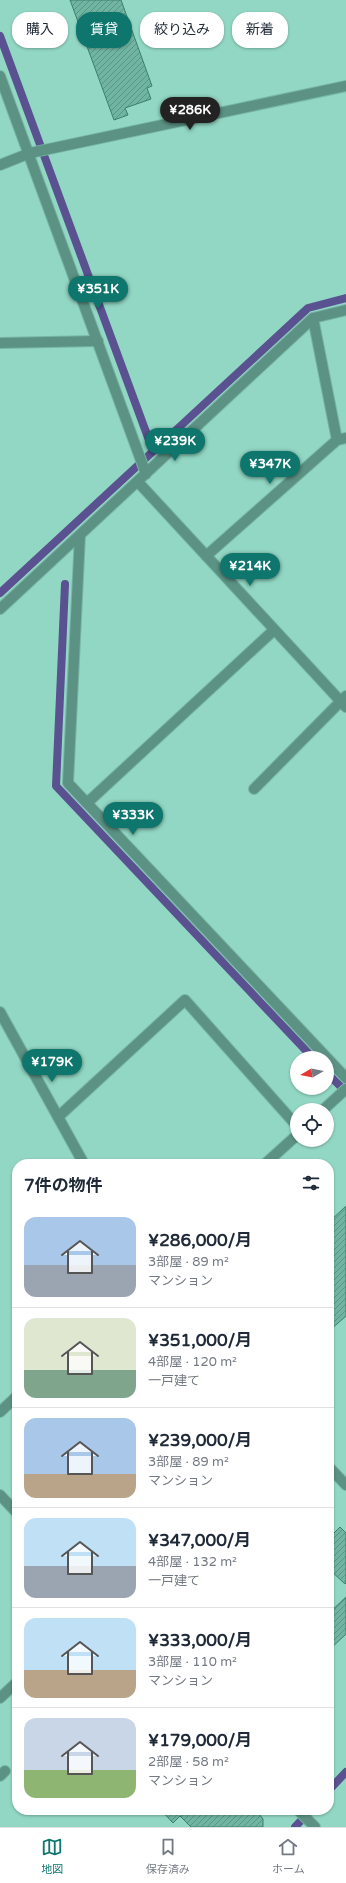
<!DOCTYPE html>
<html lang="ja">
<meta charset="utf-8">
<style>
:root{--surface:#fff;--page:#f2f2f3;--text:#1f2937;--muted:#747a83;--line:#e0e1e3;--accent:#0f766e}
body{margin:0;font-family:"Varela Round","Noto Sans JP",sans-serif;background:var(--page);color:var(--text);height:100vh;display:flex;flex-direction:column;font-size:15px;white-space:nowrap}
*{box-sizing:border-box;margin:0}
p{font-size:13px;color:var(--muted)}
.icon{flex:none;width:22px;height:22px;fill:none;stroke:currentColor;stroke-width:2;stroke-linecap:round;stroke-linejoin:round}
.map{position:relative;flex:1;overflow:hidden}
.details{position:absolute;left:12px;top:1159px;width:322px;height:656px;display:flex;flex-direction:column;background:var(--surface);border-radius:16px;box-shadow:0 1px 3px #0004}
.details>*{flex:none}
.banner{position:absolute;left:12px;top:12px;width:322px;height:36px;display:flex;gap:8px}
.needle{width:26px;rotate:261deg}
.controls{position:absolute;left:290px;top:1051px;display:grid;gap:8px}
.controls a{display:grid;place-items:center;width:44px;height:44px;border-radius:50%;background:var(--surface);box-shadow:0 1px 3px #0004;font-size:20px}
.price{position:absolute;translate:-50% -34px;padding:0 9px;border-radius:14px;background:var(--accent);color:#fff;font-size:13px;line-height:26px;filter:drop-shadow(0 1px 2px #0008)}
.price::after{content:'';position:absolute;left:50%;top:24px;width:12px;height:9px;margin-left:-6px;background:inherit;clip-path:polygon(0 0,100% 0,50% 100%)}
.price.active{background:#222;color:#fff}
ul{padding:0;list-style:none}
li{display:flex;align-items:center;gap:12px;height:100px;padding:0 12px}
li+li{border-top:1px solid var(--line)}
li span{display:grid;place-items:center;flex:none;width:112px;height:80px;border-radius:12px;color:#555}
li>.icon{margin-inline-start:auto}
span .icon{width:48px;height:48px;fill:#fffc;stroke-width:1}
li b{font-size:17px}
h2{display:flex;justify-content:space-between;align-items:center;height:48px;padding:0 12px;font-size:17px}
.tag{padding:0 14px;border-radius:16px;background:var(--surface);box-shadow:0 1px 3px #0004;font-size:14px;line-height:36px}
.tag.active{background:var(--accent);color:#fff}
.menu{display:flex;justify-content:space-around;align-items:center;height:56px;border-top:1px solid var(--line);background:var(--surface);font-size:11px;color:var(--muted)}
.menu a{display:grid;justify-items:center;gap:2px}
.menu .active{color:var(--accent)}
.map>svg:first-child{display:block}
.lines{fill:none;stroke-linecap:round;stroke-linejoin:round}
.stream{stroke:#5a5190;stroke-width:8}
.building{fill:url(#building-hatch);stroke:#3a806e}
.service-casing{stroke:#77b5a4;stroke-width:12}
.minor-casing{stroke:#77b5a4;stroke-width:12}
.service{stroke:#5b9283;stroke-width:10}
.minor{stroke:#5b9283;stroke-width:10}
</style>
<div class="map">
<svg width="346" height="1827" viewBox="0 0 346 1827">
<defs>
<pattern id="building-hatch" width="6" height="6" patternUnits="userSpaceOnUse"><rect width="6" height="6" fill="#6fb5a1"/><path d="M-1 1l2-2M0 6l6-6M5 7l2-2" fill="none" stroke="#5a9483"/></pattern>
</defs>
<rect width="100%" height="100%" fill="#91d7c3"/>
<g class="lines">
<path class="stream" d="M0 36 153 451
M65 584 56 786 313 1058
M0 593 308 308 346 298
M327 1073 346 1092
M329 1790 346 1772
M295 1827 311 1810"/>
</g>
<path class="building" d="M70 0H121L152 86 147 88 151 99 125 108 128 115 114 120Z
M346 1206V1316L329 1331V1222Z
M340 1527 346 1533V1582L345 1584 329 1569V1538Z
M346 1597V1634L329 1650V1613Z
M161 1810H256L263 1819V1827H191L180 1816 173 1823Z"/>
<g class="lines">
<g class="service-casing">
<path id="service" d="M0 343 98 341
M87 803 274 630
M58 1117 185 1000 297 1126
M0 1698 17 1682
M0 1776 5 1771"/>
</g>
<g class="minor-casing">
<path id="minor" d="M0 76 146 474
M0 165 30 153 346 86
M313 318 337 440
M138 482 346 707
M80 535 68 783 346 1078
M206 556 337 440 346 438
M0 609 313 318 346 310
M254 789 346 696
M0 1012 84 1164
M323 1110 346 1089
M265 1164 297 1135
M0 1412 17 1396
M329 1467 346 1485
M0 1495 17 1513
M298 1810 315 1827"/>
</g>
<use href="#service" class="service"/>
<use href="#minor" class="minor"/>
</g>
</svg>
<div class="controls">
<a><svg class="needle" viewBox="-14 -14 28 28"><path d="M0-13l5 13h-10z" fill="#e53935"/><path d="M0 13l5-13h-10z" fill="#747a83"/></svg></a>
<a><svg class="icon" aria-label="locate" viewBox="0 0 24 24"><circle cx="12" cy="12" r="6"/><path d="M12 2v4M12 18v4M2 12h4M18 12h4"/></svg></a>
</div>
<b class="price active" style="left:190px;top:131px">¥286K</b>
<b class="price" style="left:98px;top:310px">¥351K</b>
<b class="price" style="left:175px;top:462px">¥239K</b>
<b class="price" style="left:270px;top:485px">¥347K</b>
<b class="price" style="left:250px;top:587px">¥214K</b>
<b class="price" style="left:133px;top:836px">¥333K</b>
<b class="price" style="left:52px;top:1083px">¥179K</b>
<div class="banner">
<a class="tag">購入</a>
<a class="tag active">賃貸</a>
<a class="tag">絞り込み</a>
<a class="tag">新着</a>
</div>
<section class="details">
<h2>7件の物件<svg class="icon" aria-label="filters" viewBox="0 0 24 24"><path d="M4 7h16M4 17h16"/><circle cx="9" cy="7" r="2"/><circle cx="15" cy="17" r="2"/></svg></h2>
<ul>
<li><span style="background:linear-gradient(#a9c7e8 60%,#9aa5b1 0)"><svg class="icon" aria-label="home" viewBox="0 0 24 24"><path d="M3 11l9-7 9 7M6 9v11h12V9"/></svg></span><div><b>¥286,000/月</b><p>3部屋 · 89 m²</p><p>マンション</p></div></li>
<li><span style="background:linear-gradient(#dfe7d0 65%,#7fa58c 0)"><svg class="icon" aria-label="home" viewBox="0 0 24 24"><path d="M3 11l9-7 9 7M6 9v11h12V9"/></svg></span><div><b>¥351,000/月</b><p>4部屋 · 120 m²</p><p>一戸建て</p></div></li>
<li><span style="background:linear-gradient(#a9c7e8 70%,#b9a48a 0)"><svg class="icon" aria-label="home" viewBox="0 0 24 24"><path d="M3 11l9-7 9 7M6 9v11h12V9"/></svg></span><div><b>¥239,000/月</b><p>3部屋 · 89 m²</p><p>マンション</p></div></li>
<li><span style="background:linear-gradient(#bfe0f5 60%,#9aa5b1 0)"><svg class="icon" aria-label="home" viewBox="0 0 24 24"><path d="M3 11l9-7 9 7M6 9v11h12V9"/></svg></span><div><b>¥347,000/月</b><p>4部屋 · 132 m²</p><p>一戸建て</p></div></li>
<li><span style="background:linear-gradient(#bfe0f5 65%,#b9a48a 0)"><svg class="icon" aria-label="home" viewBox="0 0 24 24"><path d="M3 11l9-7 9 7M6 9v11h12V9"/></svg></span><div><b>¥333,000/月</b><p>3部屋 · 110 m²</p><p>マンション</p></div></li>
<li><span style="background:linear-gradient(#c9d6e8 65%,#8fb573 0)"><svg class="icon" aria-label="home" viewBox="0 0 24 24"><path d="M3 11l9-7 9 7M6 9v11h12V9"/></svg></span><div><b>¥179,000/月</b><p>2部屋 · 58 m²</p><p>マンション</p></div></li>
</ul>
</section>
</div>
<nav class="menu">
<a class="active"><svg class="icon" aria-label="map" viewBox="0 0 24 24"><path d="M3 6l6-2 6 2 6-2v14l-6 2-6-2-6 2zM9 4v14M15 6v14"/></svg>地図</a>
<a><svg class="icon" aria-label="saved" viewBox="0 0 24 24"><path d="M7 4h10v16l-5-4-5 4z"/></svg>保存済み</a>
<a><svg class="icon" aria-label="home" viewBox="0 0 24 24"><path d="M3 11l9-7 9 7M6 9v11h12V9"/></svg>ホーム</a>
</nav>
